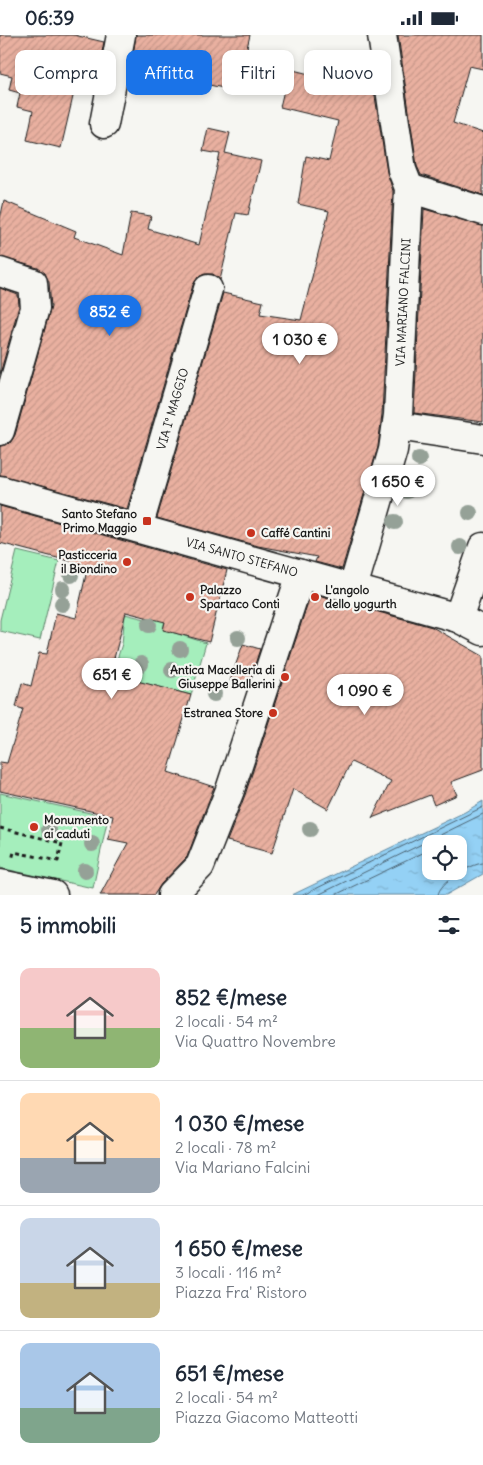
<!DOCTYPE html>
<html lang="it">
<meta charset="utf-8">
<style>
:root{--surface:#fff;--page:#f2f2f3;--text:#1f2937;--muted:#747a83;--line:#e0e1e3;--accent:#1a73e8}
body{margin:0;font-family:Delius,sans-serif;background:var(--page);color:var(--text);height:100vh;display:flex;flex-direction:column;font-size:19px;white-space:nowrap}
*{box-sizing:border-box;margin:0}
p{font-size:16px;color:var(--muted)}
.icon{flex:none;width:28px;height:28px;fill:none;stroke:currentColor;stroke-width:2;stroke-linecap:round;stroke-linejoin:round}
.map{position:relative;height:860px;overflow:hidden}
.drawer{display:flex;flex-direction:column;background:var(--surface);flex:1}
.drawer>*{flex:none}
.hud{position:absolute;left:15px;top:15px;width:454px;height:45px;display:flex;gap:10px}
.fabs{position:absolute;left:422px;top:800px;display:grid;gap:10px}
.fabs a{display:grid;place-items:center;width:45px;height:45px;border-radius:10px;background:var(--surface);box-shadow:0 2px 8px #0003;font-size:25px}
.price{position:absolute;translate:-50% -42px;padding:0 11px;border-radius:18px;background:#fff;color:#222;font-size:16px;line-height:32px;filter:drop-shadow(0 1px 2px #0008)}
.price::after{content:'';position:absolute;left:50%;top:30px;width:15px;height:11px;margin-left:-8px;background:inherit;clip-path:polygon(0 0,100% 0,50% 100%)}
.price.active{background:var(--accent);color:#fff}
ul{padding:0;list-style:none}
li{display:flex;align-items:center;gap:15px;height:125px;padding:0 20px}
li+li{border-top:1px solid var(--line)}
li span{display:grid;place-items:center;flex:none;width:140px;height:100px;border-radius:10px;color:#555}
li>.icon{margin-inline-start:auto}
span .icon{width:60px;height:60px;fill:#fffc;stroke-width:1}
li b{font-size:21px}
h2{display:flex;justify-content:space-between;align-items:center;height:60px;padding:0 20px;font-size:21px}
.chip{padding:0 18px;border-radius:10px;background:var(--surface);box-shadow:0 2px 8px #0003;font-size:18px;line-height:45px}
.chip.active{background:var(--accent);color:#fff}
.status{display:flex;justify-content:space-between;align-items:center;height:35px;padding:0 25px;background:var(--surface);direction:ltr}
.status svg{height:14px;fill:currentColor}
.map>svg:first-child{display:block}
.green{fill:#a5eebc;stroke:#60856c}
.water{fill:url(#water-ripples);stroke:#64899e;fill-rule:evenodd}
.lines{fill:none;stroke-linecap:round;stroke-linejoin:round}
.shore{stroke:#4c6473;stroke-width:1}
.building{fill:url(#building-hatch);stroke:#1c1c1c}
.street-casing{stroke:#1c1c1c;stroke-width:31}
.path{stroke:#1c1c1c;stroke-width:3;stroke-dasharray:4 4;stroke-linecap:butt}
.street{stroke:#f6f6f2;stroke-width:28}
.tree{fill:#95a197}
.poi-dot{fill:#c8321e;stroke:#f6f6f2;stroke-width:2}
.labels{text-anchor:middle;stroke-width:4.5;stroke-linejoin:round;paint-order:stroke}
.street-label{font-size:12px;fill:#1c1c1c;stroke:#f6f6f2}
.poi-label{font-size:12px;font-weight:bold;fill:#1c1c1c;stroke:#f6f6f2;text-anchor:end}
</style>
<div class="status"><b>06:39</b><svg viewBox="0 0 49 12"><path d="M0 12V9h3v3zM5 12V6h3v6zM10 12V3h3v9zM15 12V0h3v12zM26 1h20v11H26zM47 4h2v5h-2z"/></svg></div>
<div class="map">
<svg width="483" height="860" viewBox="0 0 483 860">
<defs>
<pattern id="water-ripples" width="26" height="14" patternUnits="userSpaceOnUse" patternTransform="scale(1.25)"><rect width="26" height="14" fill="#94d1f5"/><path d="M2 4q2-2 4 0t4 0M15 11q2-2 4 0t4 0" fill="none" stroke="#7fb3d1"/></pattern>
<pattern id="building-hatch" width="6" height="6" patternUnits="userSpaceOnUse" patternTransform="scale(1.25)"><rect width="6" height="6" fill="#e9b0a0"/><path d="M-1 1l2-2M0 6l6-6M5 7l2-2" fill="none" stroke="#c79789"/></pattern>
</defs>
<rect width="100%" height="100%" fill="#f6f6f2"/>
<filter id="ink" filterUnits="userSpaceOnUse"><feTurbulence type="fractalNoise" baseFrequency=".02" numOctaves="2"/><feDisplacementMap in="SourceGraphic" scale="10" xChannelSelector="R" yChannelSelector="G"/><feConvolveMatrix kernelMatrix="1 2 1 2 8 2 1 2 1" color-interpolation-filters="sRGB"/></filter>
<g filter="url(#ink)">
<path class="green" d="M17 516 59 526 40 605 0 596V585Z
M152 560 170 564 163 594 206 608 191 660 112 640 122 609 125 579 145 584Z
M0 758 108 782 93 853 0 833Z"/>
<path class="water" d="M483 766V839L446 860H292L465 777ZM431 809H459V836H431Z"/>
<g class="lines">
<path class="shore" d="M303 860 483 772
M318 860 483 779
M335 860 431 814
M438 860C439 847 471 829 483 828"/>
</g>
<path class="building" d="M0 0H74L104 7 100 27 82 23 61 113 27 105 33 76 17 72 20 58 9 55 12 41 0 38Z
M136 0H250L237 56 131 33Z
M398 0H483V34L469 31 453 88 483 98V160L421 140 417 131Z
M289 34 374 55 387 137 393 156 382 379 378 412 342 534 315 527 317 522 258 511 157 483 223 258 263 267 260 279 301 285 329 176 298 169 306 121 329 126 338 86 280 72Z
M208 93 230 98 225 118 261 126 248 180 236 178 220 245 213 239H205L198 242 193 250 127 474 0 440V411L10 408 15 400 51 272 49 247 45 238 38 233 0 222V184L4 166 76 196 74 202 123 220 131 178 151 181 148 194 199 210 220 119 203 116Z
M424 174 483 191V387L414 378Z
M0 253 18 260 19 271 0 339Z
M0 471 227 535 209 607 163 595 165 587 126 577 110 639 191 660 168 737 214 752 187 822 161 849 154 860H100L128 808 108 804 113 781 0 756V727L7 728 23 674 16 672 22 648 31 651 39 618 47 619 56 578 76 583 88 531 0 508Z
M311 558 432 592 483 621V735L451 747 457 760 434 770 430 760 372 783 391 746 351 727 328 774 293 754 272 818 227 806 245 760Z
M243 609 260 614 248 651 230 646Z"/>
<g class="lines">
<g class="street-casing">
<g id="street">
<path d="M104 89 121 0"/>
<path d="M409 153 483 176"/>
<path d="M0 237 33 248 35 273 0 396"/>
<path d="M397 391 483 404"/>
<path id="s1" d="M0 455 458 583 483 596"/>
<path id="s2" d="M138 493 208 254"/>
<path id="s3" d="M353 553 393 415 398 380 409 153 402 135 382 0"/>
<path d="M458 583 483 512"/>
<path d="M0 849 53 860"/>
<path d="M172 860 200 831 230 755 301 539"/>
</g>
</g>
<path class="path" d="M0 793 62 808 58 826 14 817 12 825"/>
<use href="#street" class="street"/>
</g>
<g class="tree">
<circle cx="419" cy="424" r="8"/>
<circle cx="407" cy="456" r="8"/>
<circle cx="470" cy="478" r="8"/>
<circle cx="395" cy="487" r="8"/>
<circle cx="460" cy="512" r="8"/>
<circle cx="71" cy="540" r="8"/>
<circle cx="63" cy="554" r="8"/>
<circle cx="62" cy="569" r="8"/>
<circle cx="149" cy="590" r="8"/>
<circle cx="238" cy="603" r="8"/>
<circle cx="180" cy="614" r="8"/>
<circle cx="141" cy="629" r="8"/>
<circle cx="172" cy="635" r="8"/>
<circle cx="214" cy="659" r="8"/>
<circle cx="310" cy="794" r="8"/>
<circle cx="49" cy="795" r="8"/>
<circle cx="92" cy="809" r="8"/>
<circle cx="85" cy="836" r="8"/>
</g>
</g>
<g class="poi-dot">
<rect x="142" y="481" width="10" height="10" rx="2.5"/>
<circle cx="251" cy="498" r="5"/>
<circle cx="127" cy="527" r="5"/>
<circle cx="190" cy="562" r="5"/>
<circle cx="315" cy="562" r="5"/>
<circle cx="285" cy="642" r="5"/>
<circle cx="273" cy="678" r="5"/>
<circle cx="34" cy="792" r="5"/>
</g>
<g class="labels">
<g class="street-label">
<text dy="4" stroke="none"><textPath href="#s3" startOffset="292">VIA MARIANO FALCINI</textPath></text>
<text dy="4" stroke="none"><textPath href="#s2" startOffset="124">VIA I° MAGGIO</textPath></text>
<text dy="4" stroke="none"><textPath href="#s1" startOffset="251">VIA SANTO STEFANO</textPath></text>
</g>
<g class="poi-label">
<text x="137" y="483">Santo Stefano<tspan x="137" dy="14">Primo Maggio</tspan></text>
<text x="261" y="502" text-anchor="start">Caffé Cantini</text>
<text x="117" y="524">Pasticceria<tspan x="117" dy="14">il Biondino</tspan></text>
<text x="200" y="559" text-anchor="start">Palazzo<tspan x="200" dy="14">Spartaco Conti</tspan></text>
<text x="325" y="559" text-anchor="start">L'angolo<tspan x="325" dy="14">dello yogurth</tspan></text>
<text x="275" y="639">Antica Macelleria di<tspan x="275" dy="14">Giuseppe Ballerini</tspan></text>
<text x="263" y="682">Estranea Store</text>
<text x="44" y="789" text-anchor="start">Monumento<tspan x="44" dy="14">ai caduti</tspan></text>
</g>
</g>
</svg>
<div class="fabs">
<a><svg class="icon" aria-label="locate" viewBox="0 0 24 24"><circle cx="12" cy="12" r="6"/><path d="M12 2v4M12 18v4M2 12h4M18 12h4"/></svg></a>
</div>
<b class="price active" style="left:110px;top:302px">852 €</b>
<b class="price" style="left:300px;top:330px">1 030 €</b>
<b class="price" style="left:398px;top:472px">1 650 €</b>
<b class="price" style="left:112px;top:665px">651 €</b>
<b class="price" style="left:365px;top:681px">1 090 €</b>
<div class="hud">
<a class="chip">Compra</a>
<a class="chip active">Affitta</a>
<a class="chip">Filtri</a>
<a class="chip">Nuovo</a>
</div>
</div>
<section class="drawer">
<h2>5 immobili<svg class="icon" aria-label="filters" viewBox="0 0 24 24"><path d="M4 7h16M4 17h16"/><circle cx="9" cy="7" r="2"/><circle cx="15" cy="17" r="2"/></svg></h2>
<ul>
<li><span style="background:linear-gradient(#f6c9c9 60%,#8fb573 0)"><svg class="icon" aria-label="home" viewBox="0 0 24 24"><path d="M3 11l9-7 9 7M6 9v11h12V9"/></svg></span><div><b>852 €/mese</b><p>2 locali · 54 m²</p><p>Via Quattro Novembre</p></div></li>
<li><span style="background:linear-gradient(#ffd9b3 65%,#9aa5b1 0)"><svg class="icon" aria-label="home" viewBox="0 0 24 24"><path d="M3 11l9-7 9 7M6 9v11h12V9"/></svg></span><div><b>1 030 €/mese</b><p>2 locali · 78 m²</p><p>Via Mariano Falcini</p></div></li>
<li><span style="background:linear-gradient(#c9d6e8 65%,#c2b280 0)"><svg class="icon" aria-label="home" viewBox="0 0 24 24"><path d="M3 11l9-7 9 7M6 9v11h12V9"/></svg></span><div><b>1 650 €/mese</b><p>3 locali · 116 m²</p><p>Piazza Fra' Ristoro</p></div></li>
<li><span style="background:linear-gradient(#a9c7e8 65%,#7fa58c 0)"><svg class="icon" aria-label="home" viewBox="0 0 24 24"><path d="M3 11l9-7 9 7M6 9v11h12V9"/></svg></span><div><b>651 €/mese</b><p>2 locali · 54 m²</p><p>Piazza Giacomo Matteotti</p></div></li>
</ul>
</section>
